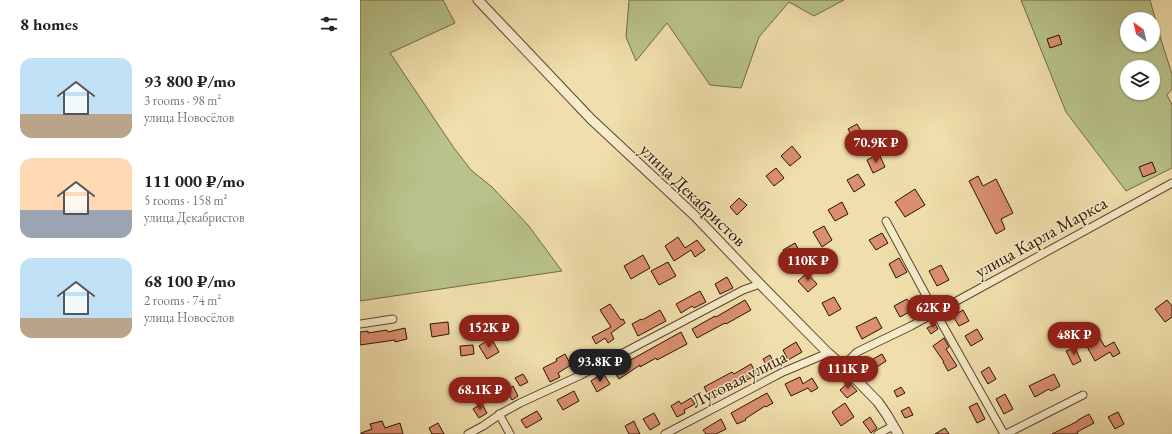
<!DOCTYPE html>
<meta charset="utf-8">
<style>
:root{--surface:#fff;--page:#f2f2f2;--text:#222;--muted:#767676;--accent:#8f2418}
body{margin:0;font-family:"EB Garamond",serif;background:var(--page);color:var(--text);height:100vh;display:flex;flex-direction:column;font-size:15px;white-space:nowrap}
*{box-sizing:border-box;margin:0}
p{font-size:13px;color:var(--muted)}
.icon{flex:none;width:22px;height:22px;fill:none;stroke:currentColor;stroke-width:2;stroke-linecap:round;stroke-linejoin:round}
.map{position:relative;flex:1;overflow:hidden}
.drawer{display:flex;flex-direction:column;background:var(--surface);width:360px}
.drawer>*{flex:none}
.needle{width:26px;rotate:326deg}
.buttons{position:absolute;left:760px;top:12px;display:grid;gap:8px}
.buttons a{display:grid;place-items:center;width:40px;height:40px;border-radius:50%;background:var(--surface);box-shadow:0 1px 3px #0004;font-size:20px}
.price{position:absolute;translate:-50% -34px;padding:0 9px;border-radius:14px;background:var(--accent);color:#fff;font-size:13px;line-height:26px;filter:drop-shadow(0 1px 2px #0008)}
.price::after{content:'';position:absolute;left:50%;top:24px;width:12px;height:9px;margin-left:-6px;background:inherit;clip-path:polygon(0 0,100% 0,50% 100%)}
.price.on{background:#222;color:#fff}
ul{padding:0;list-style:none}
li{display:flex;align-items:center;gap:12px;height:100px;padding:0 20px}
li span{display:grid;place-items:center;flex:none;width:112px;height:80px;border-radius:12px;color:#555}
li>.icon{margin-inline-start:auto}
span .icon{width:48px;height:48px;fill:#fffc;stroke-width:1}
li b{font-size:17px}
h2{display:flex;justify-content:space-between;align-items:center;height:48px;padding:0 20px;font-size:17px}
main{display:flex;flex:1;min-height:0}
.map>svg:first-child{display:block}
.green{fill:#b8c28a;stroke:#726a45;fill-rule:evenodd}
.building{fill:#db8f71;stroke:#2b1100}
.lines{fill:none;stroke-linecap:round;stroke-linejoin:round}
.minor-casing{stroke:#5c442b;stroke-width:9}
.tertiary-casing{stroke:#5c442b;stroke-width:11}
.minor{stroke:#f5eac9;stroke-width:7}
.tertiary{stroke:#f5eac9;stroke-width:9}
.labels{text-anchor:middle;stroke-width:3;stroke-linejoin:round;paint-order:stroke}
.street-label{font-size:18px;fill:#2b1100;stroke:#f5eac9}
</style>
<main>
<section class="drawer">
<h2>8 homes<svg class="icon" aria-label="filters" viewBox="0 0 24 24"><path d="M4 7h16M4 17h16"/><circle cx="9" cy="7" r="2"/><circle cx="15" cy="17" r="2"/></svg></h2>
<ul>
<li><span style="background:linear-gradient(#bfe0f5 70%,#b9a48a 0)"><svg class="icon" aria-label="home" viewBox="0 0 24 24"><path d="M3 11l9-7 9 7M6 9v11h12V9"/></svg></span><div><b>93 800 ₽/mo</b><p>3 rooms · 98 m²</p><p>улица Новосёлов</p></div></li>
<li><span style="background:linear-gradient(#ffd9b3 65%,#9aa5b1 0)"><svg class="icon" aria-label="home" viewBox="0 0 24 24"><path d="M3 11l9-7 9 7M6 9v11h12V9"/></svg></span><div><b>111 000 ₽/mo</b><p>5 rooms · 158 m²</p><p>улица Декабристов</p></div></li>
<li><span style="background:linear-gradient(#bfe0f5 75%,#b9a48a 0)"><svg class="icon" aria-label="home" viewBox="0 0 24 24"><path d="M3 11l9-7 9 7M6 9v11h12V9"/></svg></span><div><b>68 100 ₽/mo</b><p>2 rooms · 74 m²</p><p>улица Новосёлов</p></div></li>
</ul>
</section>
<div class="map">
<svg width="812" height="434" viewBox="0 0 812 434">
<rect width="100%" height="100%" fill="#f0dfac"/>
<filter id="stains"><feTurbulence type="fractalNoise" baseFrequency=".005" numOctaves="4"/><feColorMatrix values="0 0 0 0 .2 0 0 0 0 .09 0 0 0 0 .02 0 0 0 .5 -.17"/></filter>
<radialGradient id="worn" r=".72"><stop offset=".6" stop-color="#630" stop-opacity="0"/><stop offset="1" stop-color="#630" stop-opacity=".3"/></radialGradient>
<path class="green" d="M0 0H83L95 23 30 53 94 148 111 170 132 187 168 225 202 271 0 301Z
M269 0H484L454 16 429 2 399 37 381 88 350 85 307 23 276 61 266 37Z
M661 0H790L802 43 812 74V89L807 95 812 105V168L766 191 706 112ZM767 19H793V45H767ZM767 67H793V93H767Z"/>
<path class="building" d="M699 35 702 44 690 48 687 39Z
M497 124 504 136 495 142 488 129Z
M432 146 441 157 430 166 421 156Z
M519 154 525 167 513 173 507 160Z
M792 162 796 172 783 177 779 167Z
M416 168 424 178 414 186 406 176Z
M498 174 505 185 494 192 487 180Z
M618 176 623 186 636 179 653 213 641 219 645 229 636 234 609 181Z
M555 189 565 205 545 217 535 202Z
M379 198 387 205 377 215 370 207Z
M482 202 488 214 475 221 468 210Z
M464 226 472 240 462 247 453 232Z
M522 233 528 243 516 250 509 240Z
M318 237 325 248 337 240 345 250 335 257 331 250 314 261 305 246Z
M435 243 442 256 431 263 423 250Z
M283 255 290 268 271 279 264 266Z
M539 258 547 272 536 278 529 264Z
M308 262 316 276 299 285 291 271Z
M581 265 589 280 577 286 569 271Z
M447 273 457 284 448 292 438 281Z
M367 277 373 288 360 294 355 284Z
M340 291 346 302 334 308 332 306 321 313 316 304Z
M474 297 481 309 469 316 462 303Z
M547 299 553 310 540 317 534 306Z
M385 300 391 310 366 324 365 323 337 338 332 329 355 316 356 317Z
M807 300 812 306V317L805 322 795 309Z
M250 304 261 320 263 319 265 323 251 333 254 339 248 343 245 338 236 344 232 337 251 327 240 310Z
M300 310 306 321 278 336 272 324 281 319 282 320Z
M603 310 609 321 599 326 593 316Z
M516 317 522 328 502 339 496 327Z
M88 322 89 334 72 337 70 324Z
M575 324 578 329 571 334 567 328Z
M45 328 47 339 35 342V340L0 345V332L8 331V333L27 330 28 332Z
M617 329 623 339 611 346 605 336Z
M735 330 745 347 754 342 760 353 753 357 750 352 735 361 722 338Z
M321 332 327 344 297 360 296 358 280 367V365L259 379 253 370 267 362Z
M131 338 139 352 127 359 119 346Z
M584 338 589 347 586 349 597 366 588 371 583 362H584L573 346Z
M436 342 442 352 428 360 423 350Z
M113 345 114 354 101 356 100 346Z
M715 348 721 361 713 365 706 351Z
M205 354 211 365 198 373 200 377 190 382 183 368 197 361 196 359Z
M522 354 526 361 517 367 513 359Z
M410 355 415 365 409 369 403 359Z
M391 364 397 375 350 398 344 387 372 372 374 374Z
M629 367 636 379 628 384 621 372Z
M243 373 250 384 237 392 231 381Z
M163 374 168 382 160 386 155 378Z
M694 374 700 386 691 391 689 389 675 397 669 386Z
M440 377 443 384 452 378 458 388 451 392 448 388 431 396 425 384Z
M489 382 497 391 487 398 480 390Z
M153 386 158 396 152 400 146 390Z
M541 387 545 393 537 397 534 391Z
M214 391 219 401 203 410 197 400Z
M407 393 413 403 406 407 405 406 385 419 386 420 377 424 371 413Z
M645 394 653 409 644 414 636 399Z
M331 398 335 404 324 410 325 413 317 417 311 406 319 401 321 404Z
M485 403 494 417 481 426 472 412Z
M617 403 625 419 617 423 609 407Z
M122 404 127 413 119 418 113 409Z
M549 407 553 415 545 418 541 411Z
M177 411 182 419 166 428 161 420Z
M758 412 764 424 755 429 748 417Z
M294 413 300 424 290 430 283 419Z
M729 414 734 423 717 432 718 434H692L718 421V420Z
M510 417 517 428 511 433 503 422Z
M361 419 366 429 356 434H346L343 430Z
M22 421 25 428 40 423 43 434H1V433L12 429 10 424Z
M274 421 276 426 280 434H269L265 426Z
M78 423 84 434H72L69 428Z
M585 428 589 434H575Z"/>
<g class="lines">
<g class="minor-casing">
<path id="minor" d="M526 221 568 299 644 434
M0 324 33 319
M483 366 497 352 551 326 812 183
M139 414 150 434
M108 434 123 426 142 413 160 403 221 375 383 290 400 284
M305 434 423 372 468 353
M518 434 533 426
M646 434 723 395"/>
</g>
<g class="tertiary-casing">
<path id="tertiary" d="M118 0 231 119 335 216 400 284 468 353 483 366 518 402 527 415 538 434"/>
</g>
<use href="#minor" class="minor"/>
<use href="#tertiary" class="tertiary"/>
</g>
<g class="labels">
<g class="street-label">
<text transform="translate(333 195) rotate(44)" y="6">улица Декабристов</text>
<text transform="translate(681 237) rotate(-29)" y="6">улица Карла Маркса</text>
<text transform="translate(379 379) rotate(-27)" y="6">Луговая улица</text>
</g>
</g>
<rect width="100%" height="100%" filter="url(#stains)"/>
<rect width="100%" height="100%" fill="url(#worn)"/>
</svg>
<div class="buttons">
<a><svg class="needle" viewBox="-14 -14 28 28"><path d="M0-13l5 13h-10z" fill="#e53935"/><path d="M0 13l5-13h-10z" fill="#767676"/></svg></a>
<a><svg class="icon" aria-label="layers" viewBox="0 0 24 24"><path d="M12 4l9 5-9 5-9-5zM3 14l9 5 9-5"/></svg></a>
</div>
<b class="price" style="left:516px;top:164px">70.9K ₽</b>
<b class="price" style="left:448px;top:282px">110K ₽</b>
<b class="price" style="left:573px;top:329px">62K ₽</b>
<b class="price" style="left:129px;top:349px">152K ₽</b>
<b class="price" style="left:714px;top:356px">48K ₽</b>
<b class="price on" style="left:240px;top:383px">93.8K ₽</b>
<b class="price" style="left:488px;top:390px">111K ₽</b>
<b class="price" style="left:120px;top:411px">68.1K ₽</b>
</div>
</main>
